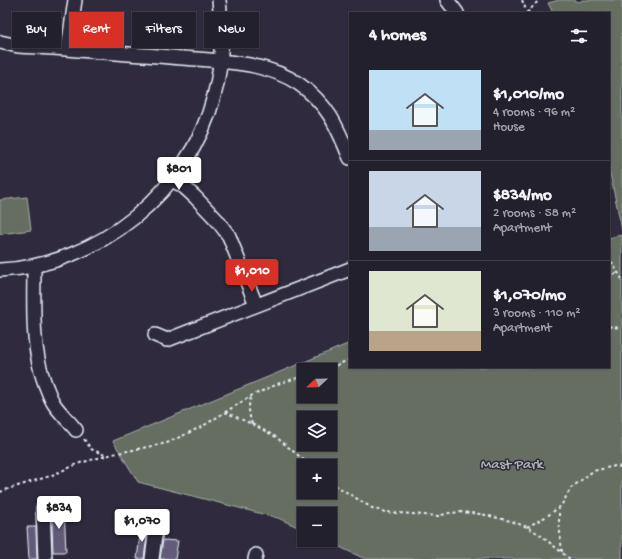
<!DOCTYPE html>
<meta charset="utf-8">
<style>
:root{--surface:#23202e;--page:#2b2836;--text:#f1f3f6;--muted:#a3a3aa;--line:#403e4a;--accent:#d93025}
body{margin:0;font-family:"Gochi Hand",sans-serif;background:var(--page);color:var(--text);height:100vh;display:flex;flex-direction:column;font-size:15px;white-space:nowrap}
*{box-sizing:border-box;margin:0}
p{font-size:13px;color:var(--muted)}
.icon{flex:none;width:22px;height:22px;fill:none;stroke:currentColor;stroke-width:2;stroke-linecap:round;stroke-linejoin:round}
.map{position:relative;flex:1;overflow:hidden}
.drawer{position:absolute;left:349px;top:12px;width:261px;height:356px;display:flex;flex-direction:column;background:var(--surface);border-radius:0px;box-shadow:0 1px 3px #0004,0 0 0 1px var(--line)}
.drawer>*{flex:none}
.top-card{position:absolute;left:12px;top:12px;width:277px;height:36px;display:flex;gap:8px}
.needle{width:26px;rotate:248deg}
.controls{position:absolute;left:297px;top:363px;display:grid;gap:8px}
.controls a{display:grid;place-items:center;width:40px;height:40px;border-radius:0px;background:var(--surface);box-shadow:0 1px 3px #0004,0 0 0 1px var(--line);font-size:20px}
.price{position:absolute;translate:-50% -34px;padding:0 9px;border-radius:4px;background:#fff;color:#222;font-size:13px;line-height:26px;filter:drop-shadow(0 1px 2px #0008)}
.price::after{content:'';position:absolute;left:50%;top:24px;width:12px;height:9px;margin-left:-6px;background:inherit;clip-path:polygon(0 0,100% 0,50% 100%)}
.price.selected{background:var(--accent);color:#fff}
ul{padding:0;list-style:none}
li{display:flex;align-items:center;gap:12px;height:100px;padding:0 20px}
li+li{border-top:1px solid var(--line)}
li span{display:grid;place-items:center;flex:none;width:112px;height:80px;border-radius:0px;color:#555}
li>.icon{margin-inline-start:auto}
span .icon{width:48px;height:48px;fill:#fffc;stroke-width:1}
li b{font-size:17px}
h2{display:flex;justify-content:space-between;align-items:center;height:48px;padding:0 20px;font-size:17px}
.pill{padding:0 14px;border-radius:0px;background:var(--surface);box-shadow:0 1px 3px #0004,0 0 0 1px var(--line);font-size:14px;line-height:36px}
.pill.selected{background:var(--accent);color:#fff}
.map>svg:first-child{display:block}
.green{fill:#656e61;stroke:#a6b0ac;fill-rule:evenodd}
.building{fill:#625c7a;stroke:#e8f1f8}
.lines{fill:none;stroke-linecap:round;stroke-linejoin:round}
.minor-casing{stroke:#e8f1f8;stroke-width:16}
.path{stroke:#e8f1f8;stroke-width:2;stroke-dasharray:3 3;stroke-linecap:butt}
.minor{stroke:#2f2a3d;stroke-width:13}
.labels{text-anchor:middle;stroke-width:3;stroke-linejoin:round;paint-order:stroke}
.park-label{font-size:15px;fill:#adb6b4;stroke:#2f2a3d}
</style>
<div class="map">
<svg width="622" height="559" viewBox="0 0 622 559">
<rect width="100%" height="100%" fill="#2f2a3d"/>
<filter id="ink" filterUnits="userSpaceOnUse"><feTurbulence type="fractalNoise" baseFrequency=".025" numOctaves="2"/><feDisplacementMap in="SourceGraphic" scale="8" xChannelSelector="R" yChannelSelector="G"/><feConvolveMatrix kernelMatrix="1 2 1 2 8 2 1 2 1" color-interpolation-filters="sRGB"/></filter>
<g filter="url(#ink)">
<path class="green" d="M559 0H572L580 2 582 0H622V230L609 169V13H553L548 3Z
M27 197 31 230 0 234V200Z
M622 235V559H365L325 540H330V514H304V530L278 518 138 482 113 441 350 343V367H609V238L616 236ZM304 370H330V396H304ZM304 418H330V444H304ZM304 466H330V492H304Z"/>
<path class="building" d="M64 507 66 552H53L52 526H53V508Z
M27 527H36L37 559H29Z
M141 527 148 528 144 559H137Z
M163 540 178 541 175 559H160Z"/>
<g class="lines">
<g class="minor-casing">
<path id="minor" d="M447 0 457 13
M0 42 18 46C60 48 101 52 143 55 161 56 179 58 197 59 232 62 270 64 299 84 329 105 337 127 350 158
M68 49 75 0
M173 180 184 187 195 197 217 220 229 236 256 305
M34 266C34 306 31 347 45 384 48 391 50 398 54 404 60 413 69 421 76 430
M0 270C98 266 190 191 214 96 223 64 223 33 219 0
M155 335 167 340 350 269
M43 508 45 559
M152 559 156 528
M255 559 256 555"/>
</g>
<path class="path" d="M522 0 527 12
M527 13 539 0
M609 256 611 261 622 279
M609 278 618 272
M609 326 611 327 622 328
M325 370 331 368 350 359
M225 412 256 426 276 437 311 466
M252 424C249 414 247 405 252 396
M84 439 91 449 105 455
M330 482 372 508 385 512 438 516 449 513 461 512 481 514 511 521 527 527 539 534 570 559
M0 492 8 489 50 476 80 463 113 454 167 443 203 426 251 396 280 383 304 376
M559 507V523L562 552
M527 527 547 516 561 506 571 488 593 471 615 466 622 467"/>
<use href="#minor" class="minor"/>
</g>
</g>
<g class="labels">
<g class="park-label">
<text x="512" y="468">Mast Park</text>
</g>
</g>
</svg>
<div class="controls">
<a><svg class="needle" viewBox="-14 -14 28 28"><path d="M0-13l5 13h-10z" fill="#e53935"/><path d="M0 13l5-13h-10z" fill="#a3a3aa"/></svg></a>
<a><svg class="icon" aria-label="layers" viewBox="0 0 24 24"><path d="M12 4l9 5-9 5-9-5zM3 14l9 5 9-5"/></svg></a>
<a>+</a>
<a>−</a>
</div>
<b class="price" style="left:179px;top:191px">$801</b>
<b class="price selected" style="left:252px;top:293px">$1,010</b>
<b class="price" style="left:59px;top:530px">$834</b>
<b class="price" style="left:142px;top:543px">$1,070</b>
<div class="top-card">
<a class="pill">Buy</a>
<a class="pill selected">Rent</a>
<a class="pill">Filters</a>
<a class="pill">New</a>
</div>
<section class="drawer">
<h2>4 homes<svg class="icon" aria-label="filters" viewBox="0 0 24 24"><path d="M4 7h16M4 17h16"/><circle cx="9" cy="7" r="2"/><circle cx="15" cy="17" r="2"/></svg></h2>
<ul>
<li><span style="background:linear-gradient(#bfe0f5 75%,#9aa5b1 0)"><svg class="icon" aria-label="home" viewBox="0 0 24 24"><path d="M3 11l9-7 9 7M6 9v11h12V9"/></svg></span><div><b>$1,010/mo</b><p>4 rooms · 96 m²</p><p>House</p></div></li>
<li><span style="background:linear-gradient(#c9d6e8 70%,#9aa5b1 0)"><svg class="icon" aria-label="home" viewBox="0 0 24 24"><path d="M3 11l9-7 9 7M6 9v11h12V9"/></svg></span><div><b>$834/mo</b><p>2 rooms · 58 m²</p><p>Apartment</p></div></li>
<li><span style="background:linear-gradient(#dfe7d0 75%,#b9a48a 0)"><svg class="icon" aria-label="home" viewBox="0 0 24 24"><path d="M3 11l9-7 9 7M6 9v11h12V9"/></svg></span><div><b>$1,070/mo</b><p>3 rooms · 110 m²</p><p>Apartment</p></div></li>
</ul>
</section>
</div>
